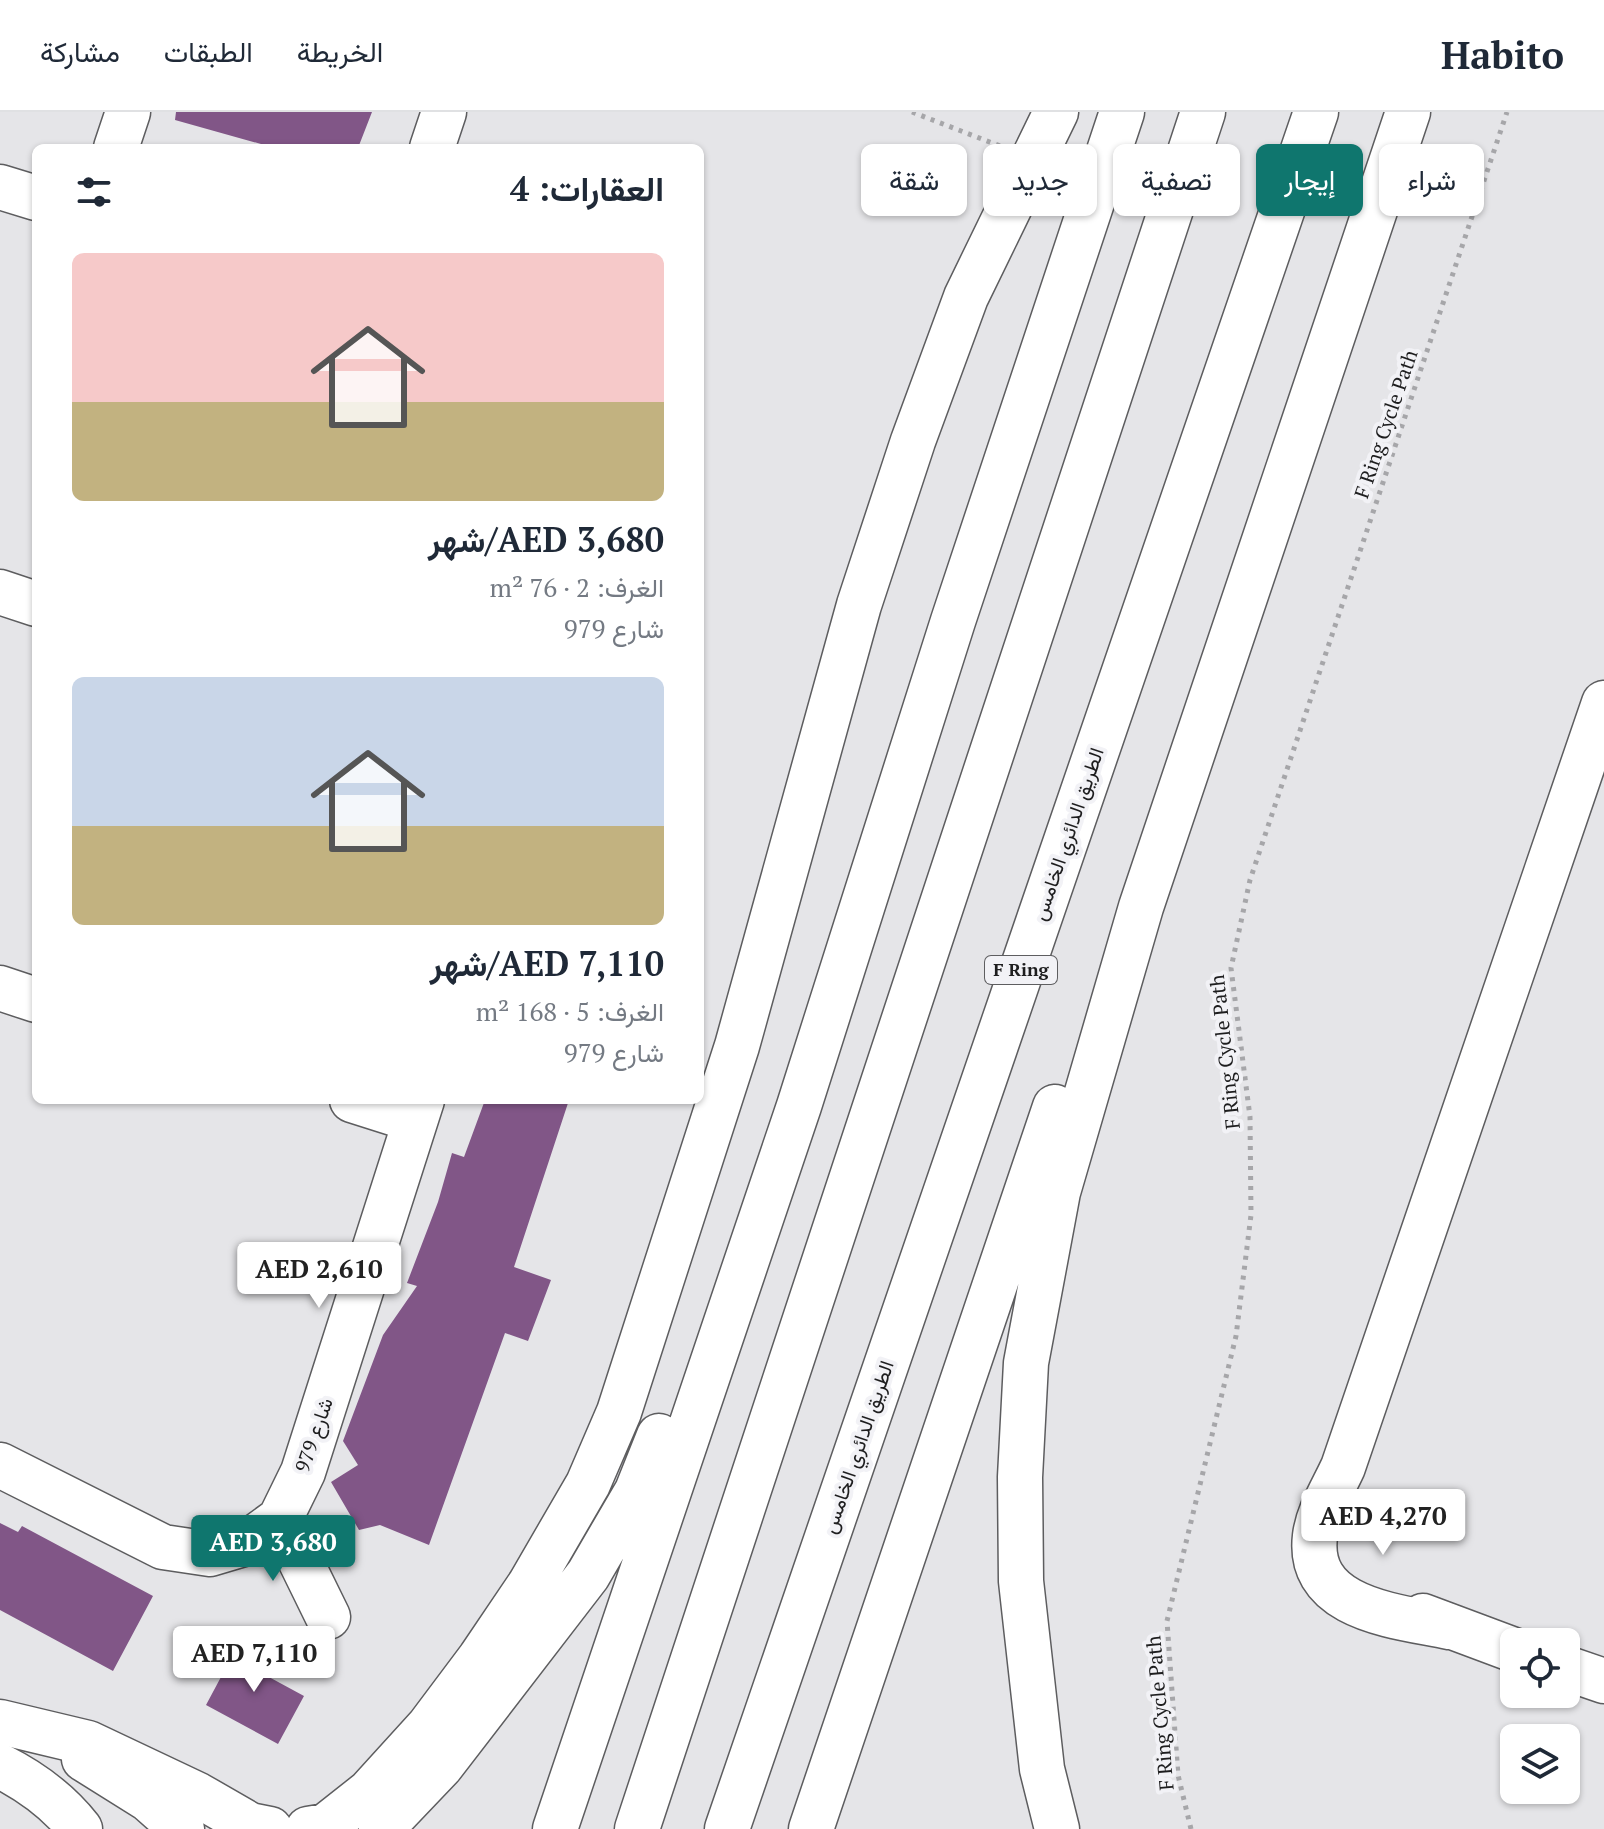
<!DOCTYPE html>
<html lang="ar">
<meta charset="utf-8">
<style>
:root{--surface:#fff;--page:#f6f6f7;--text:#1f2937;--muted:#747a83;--line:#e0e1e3;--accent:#0f766e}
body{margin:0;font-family:"PT Serif",Vazirmatn,serif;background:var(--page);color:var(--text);direction:rtl;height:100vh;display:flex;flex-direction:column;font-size:30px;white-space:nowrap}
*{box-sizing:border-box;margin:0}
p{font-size:26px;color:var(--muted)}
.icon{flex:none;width:44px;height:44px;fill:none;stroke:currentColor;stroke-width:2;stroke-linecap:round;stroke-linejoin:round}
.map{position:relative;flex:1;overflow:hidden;direction:ltr}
.side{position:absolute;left:32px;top:32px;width:672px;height:960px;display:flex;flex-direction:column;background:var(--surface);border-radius:12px;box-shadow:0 2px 6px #0004;direction:rtl}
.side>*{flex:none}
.banner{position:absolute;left:728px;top:32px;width:756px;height:72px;direction:rtl;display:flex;gap:16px}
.fabs{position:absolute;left:1500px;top:1516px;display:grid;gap:16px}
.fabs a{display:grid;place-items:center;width:80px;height:80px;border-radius:12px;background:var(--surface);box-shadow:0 2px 6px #0004;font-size:40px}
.price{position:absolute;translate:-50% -68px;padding:0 18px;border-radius:8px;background:#fff;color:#222;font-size:26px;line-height:52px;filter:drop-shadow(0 2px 4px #0008)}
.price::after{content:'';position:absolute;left:50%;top:48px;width:24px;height:18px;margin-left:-12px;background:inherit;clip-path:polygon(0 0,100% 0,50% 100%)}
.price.active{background:var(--accent);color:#fff}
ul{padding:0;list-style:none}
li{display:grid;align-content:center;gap:16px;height:424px;padding:0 40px}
li span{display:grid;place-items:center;height:248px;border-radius:12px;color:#555}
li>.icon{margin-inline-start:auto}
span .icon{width:144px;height:144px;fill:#fffc;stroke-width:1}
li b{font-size:34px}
h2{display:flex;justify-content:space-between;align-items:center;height:96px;padding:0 40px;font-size:34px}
.pill{padding:0 28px;border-radius:12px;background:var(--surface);box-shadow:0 2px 6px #0004;font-size:28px;line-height:72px}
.pill.active{background:var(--accent);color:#fff}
header{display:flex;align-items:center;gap:48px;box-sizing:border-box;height:112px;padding:0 40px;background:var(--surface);border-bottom:2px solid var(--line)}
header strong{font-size:38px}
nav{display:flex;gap:44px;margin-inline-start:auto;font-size:28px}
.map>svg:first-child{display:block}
.building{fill:#815687}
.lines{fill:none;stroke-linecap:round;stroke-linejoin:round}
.minor-casing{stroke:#5d5d5f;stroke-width:47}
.highway-casing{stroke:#5d5d5f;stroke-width:47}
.path{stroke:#a6a6a9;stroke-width:5;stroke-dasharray:4 6;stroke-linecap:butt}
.minor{stroke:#fff;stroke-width:44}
.highway{stroke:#fff;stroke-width:44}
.labels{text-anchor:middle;stroke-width:8;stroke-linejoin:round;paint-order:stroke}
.shield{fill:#f2f2f6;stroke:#5e5e60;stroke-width:2}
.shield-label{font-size:18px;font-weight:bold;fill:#1e1e1f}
.street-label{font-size:20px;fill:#1e1e1f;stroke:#f2f2f6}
</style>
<header>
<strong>Habito</strong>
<nav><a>الخريطة</a><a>الطبقات</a><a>مشاركة</a></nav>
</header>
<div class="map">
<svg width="1604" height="1717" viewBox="0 0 1604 1717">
<rect width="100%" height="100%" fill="#e5e5e8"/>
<path class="building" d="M176 0H372L358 36H275L175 8Z
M485 988H569L514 1155 551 1168 528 1229 505 1221 429 1433 380 1413 359 1418 331 1370 358 1353 343 1329 383 1223 417 1174 407 1171 438 1090 452 1041 464 1045Z
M0 1411 18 1420 22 1414 153 1484 113 1559 0 1498Z
M244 1522 269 1535 256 1558 304 1584 278 1632 206 1593Z"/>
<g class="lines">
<g class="minor-casing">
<path id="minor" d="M116 36 128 0
M432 36 444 0
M0 75 36 86
M0 480 36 492
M0 876 36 888
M352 988 415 1008
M0 1353 163 1435 210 1442 247 1431 280 1407 303 1360 422 988
M280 1407 328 1505
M1423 1504 1514 1538
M1449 1515C1398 1504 1306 1498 1315 1424 1318 1400 1333 1377 1343 1355L1604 591
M1566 1556 1604 1569
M84 1647 148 1687 182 1717
M0 1654C32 1670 58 1689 80 1717"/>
</g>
<g class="highway-casing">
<path id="highway" d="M0 1610 88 1631 198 1683 250 1713 270 1717
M308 1717 326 1714 369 1680 429 1614 480 1546 530 1472 588 1372 619 1300 737 934 859 493 913 329 966 185 1056 0
M381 1717 441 1654 588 1463 637 1379 659 1324
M555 1717 799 994 953 509 1122 0
M637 1717 1203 0
M727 1717 1316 0
M811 1717 1055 995
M1057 1717 1042 1657 1021 1469 1020 1365 1026 1251 1058 1080 1141 795 1408 0"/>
</g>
<path class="path" d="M912 0 1000 34
M1191 1717 1178 1663 1167 1509 1236 1224 1251 1103 1250 1005 1231 856 1250 768 1507 0"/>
<use href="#minor" class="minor"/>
<use href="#highway" class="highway"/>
</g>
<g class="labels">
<rect class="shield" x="985" y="844" width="72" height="28" rx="6"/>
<g class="shield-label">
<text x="1021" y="864">F Ring</text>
</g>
<g class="street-label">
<text transform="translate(1386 312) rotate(-71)" y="7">F Ring Cycle Path</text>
<text transform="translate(1068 722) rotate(-71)" y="7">الطريق الدائري الخامس</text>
<text transform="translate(1225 940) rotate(-96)" y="7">F Ring Cycle Path</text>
<text transform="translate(314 1323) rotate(-71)" y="7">شارع 979</text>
<text transform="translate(858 1335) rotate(-71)" y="7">الطريق الدائري الخامس</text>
<text transform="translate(1160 1601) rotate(-95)" y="7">F Ring Cycle Path</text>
</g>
</g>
</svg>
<div class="fabs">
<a><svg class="icon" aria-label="locate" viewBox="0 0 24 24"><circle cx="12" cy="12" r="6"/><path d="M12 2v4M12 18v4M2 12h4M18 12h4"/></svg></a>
<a><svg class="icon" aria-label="layers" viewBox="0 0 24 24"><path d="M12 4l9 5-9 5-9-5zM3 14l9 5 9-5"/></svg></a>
</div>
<b class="price" style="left:319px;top:1198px">AED 2,610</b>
<b class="price" style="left:1383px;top:1445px">AED 4,270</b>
<b class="price active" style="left:273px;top:1471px">AED 3,680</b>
<b class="price" style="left:254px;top:1582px">AED 7,110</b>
<div class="banner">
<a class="pill">شراء</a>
<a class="pill active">إيجار</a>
<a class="pill">تصفية</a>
<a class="pill">جديد</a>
<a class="pill">شقة</a>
</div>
<section class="side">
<h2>العقارات: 4<svg class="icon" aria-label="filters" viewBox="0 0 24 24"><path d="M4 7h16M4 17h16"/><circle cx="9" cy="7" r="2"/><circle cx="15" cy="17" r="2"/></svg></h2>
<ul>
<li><span style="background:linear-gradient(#f6c9c9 60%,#c2b280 0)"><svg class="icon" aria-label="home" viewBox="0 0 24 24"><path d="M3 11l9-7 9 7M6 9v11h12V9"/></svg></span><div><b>AED 3,680/شهر</b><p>الغرف: 2 · 76 m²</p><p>شارع 979</p></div></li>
<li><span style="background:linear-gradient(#c9d6e8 60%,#c2b280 0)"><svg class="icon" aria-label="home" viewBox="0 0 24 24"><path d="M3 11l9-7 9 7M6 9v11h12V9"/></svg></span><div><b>AED 7,110/شهر</b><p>الغرف: 5 · 168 m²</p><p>شارع 979</p></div></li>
</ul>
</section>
</div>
